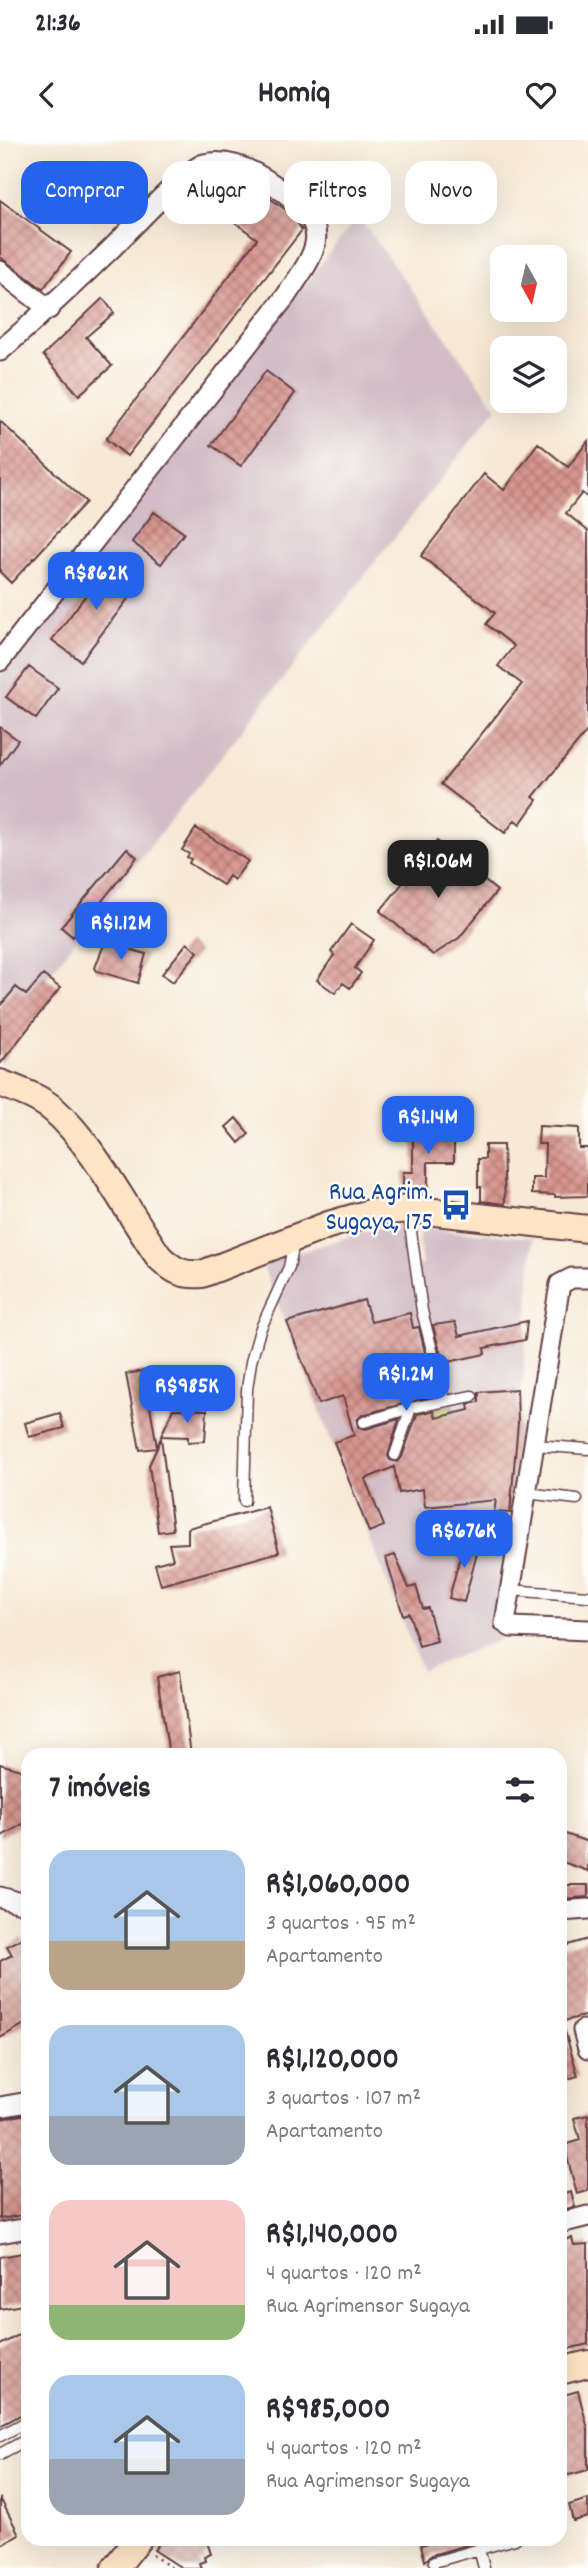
<!DOCTYPE html>
<html lang="pt">
<meta charset="utf-8">
<style>
:root{--surface:#fff;--page:#f2f2f3;--text:#2b2b33;--muted:#7c7c81;--accent:#2563eb}
body{margin:0;font-family:Dekko,sans-serif;background:var(--page);color:var(--text);height:100vh;display:flex;flex-direction:column;font-size:26px;white-space:nowrap}
*{box-sizing:border-box;margin:0}
p{font-size:23px;color:var(--muted)}
.icon{flex:none;width:38px;height:38px;fill:none;stroke:currentColor;stroke-width:2;stroke-linecap:round;stroke-linejoin:round}
.map{position:relative;flex:1;overflow:hidden}
.sheet{position:absolute;left:21px;top:1608px;width:546px;height:798px;display:flex;flex-direction:column;background:var(--surface);border-radius:21px;box-shadow:0 7px 28px #0002}
.sheet>*{flex:none}
.banner{position:absolute;left:21px;top:21px;width:546px;height:63px;display:flex;gap:14px}
.needle{width:46px;rotate:172deg}
.fabs{position:absolute;left:490px;top:105px;display:grid;gap:14px}
.fabs a{display:grid;place-items:center;width:77px;height:77px;border-radius:14px;background:var(--surface);box-shadow:0 7px 28px #0002;font-size:35px}
.price{position:absolute;translate:-50% -60px;padding:0 16px;border-radius:14px;background:var(--accent);color:#fff;font-size:23px;line-height:46px;filter:drop-shadow(0 2px 4px #0008)}
.price::after{content:'';position:absolute;left:50%;top:42px;width:21px;height:16px;margin-left:-10px;background:inherit;clip-path:polygon(0 0,100% 0,50% 100%)}
.price.current{background:#222;color:#fff}
ul{padding:0;list-style:none}
li{display:flex;align-items:center;gap:21px;height:175px;padding:0 28px}
li span{display:grid;place-items:center;flex:none;width:196px;height:140px;border-radius:21px;color:#555}
li>.icon{margin-inline-start:auto}
span .icon{width:84px;height:84px;fill:#fffc;stroke-width:1}
li b{font-size:30px}
h2{display:flex;justify-content:space-between;align-items:center;height:84px;padding:0 28px;font-size:30px}
.tag{padding:0 24px;border-radius:21px;background:var(--surface);box-shadow:0 7px 28px #0002;font-size:24px;line-height:63px}
.tag.current{background:var(--accent);color:#fff}
.status{display:flex;justify-content:space-between;align-items:center;height:49px;padding:0 35px;background:var(--surface);direction:ltr}
.status svg{height:19px;fill:currentColor}
header{display:flex;justify-content:space-between;align-items:center;height:91px;padding:0 28px;background:var(--surface);font-size:32px;font-weight:700}
.map>svg:first-child{display:block}
.industrial{fill:#d2bdc6}
.garden{fill:#b2c164;stroke:#7e7048;stroke-width:2}
.building{fill:url(#building-cross-hatch)}
.lines{fill:none;stroke-linecap:round;stroke-linejoin:round}
.service-casing{stroke:#643d44;stroke-width:13}
.minor-casing{stroke:#643d44;stroke-width:23}
.secondary-casing{stroke:#643d44;stroke-width:30}
.path{stroke:#643d44;stroke-width:2.5;stroke-dasharray:2 5;stroke-linecap:butt}
.service{stroke:#fff;stroke-width:10}
.minor{stroke:#fff;stroke-width:19}
.secondary{stroke:#fde5c5;stroke-width:26}
.labels{text-anchor:middle;stroke-width:5;stroke-linejoin:round;paint-order:stroke}
.transit-label{font-size:26px;fill:#164399;stroke:#fdfcf7;text-anchor:end}
</style>
<div class="status"><b>21:36</b><svg viewBox="0 0 49 12"><path d="M0 12V9h3v3zM5 12V6h3v6zM10 12V3h3v9zM15 12V0h3v12zM26 1h20v11H26zM47 4h2v5h-2z"/></svg></div>
<header><svg class="icon" aria-label="back" viewBox="0 0 24 24"><path d="M15 5l-7 7 7 7"/></svg>Homiq<svg class="icon" aria-label="heart" viewBox="0 0 24 24"><path d="M12 20l-8-8c-3-5 5-10 8-4 3-6 11-1 8 4z"/></svg></header>
<div class="map">
<svg width="588" height="2428" viewBox="0 0 588 2428">
<defs>
<pattern id="building-cross-hatch" width="8" height="8" patternUnits="userSpaceOnUse" patternTransform="scale(1.75)"><rect width="8" height="8" fill="#d7968f"/><path d="M0 0l8 8M0 8l8-8" fill="none" stroke="#b07a75"/></pattern>
</defs>
<rect width="100%" height="100%" fill="#fdfcf7"/>
<filter id="ink" filterUnits="userSpaceOnUse"><feTurbulence type="fractalNoise" baseFrequency=".0143" numOctaves="2"/><feDisplacementMap in="SourceGraphic" scale="14" xChannelSelector="R" yChannelSelector="G"/><feConvolveMatrix kernelMatrix="1 2 1 2 8 2 1 2 1" color-interpolation-filters="sRGB"/></filter>
<filter id="wash" filterUnits="userSpaceOnUse"><feTurbulence type="fractalNoise" baseFrequency=".00686" numOctaves="4" result="noise"/><feDisplacementMap in="SourceGraphic" scale="28" xChannelSelector="R" yChannelSelector="G"/><feGaussianBlur stdDeviation="1.57" result="paint"/><feColorMatrix in="noise" values="0 0 0 0 0 0 0 0 0 0 0 0 0 0 0 0 0 1.4 0 .05"/><feComposite in="paint" operator="in"/></filter>
<g filter="url(#wash)">
<rect width="100%" height="100%" fill="#f7e9d5"/>
<path class="industrial" d="M358 76 497 268 0 896V536Z
M386 1085 403 1087 408 1127 422 1125 418 1088 533 1098 515 1356 499 1500 422 1531 262 1124Z"/>
<path class="garden" d="M452 1265 456 1285 420 1292 416 1271Z"/>
<g id="blocks">
<path class="building" d="M222 36 235 38 267 56 290 73 302 90 127 316 106 299 257 99 199 55Z
M0 60 71 112 43 149 0 117Z
M103 158 114 173 86 197 112 226 79 255 43 215Z
M266 231 295 253 241 326 211 305Z
M0 281 86 362 11 443 0 432Z
M588 301V358L582 353 566 373 588 391V590L533 657 537 660 520 684 515 680 505 693 441 644 522 544 498 526 514 506 486 484 495 473 421 416 484 334 504 350 538 303 568 327Z
M154 372 184 393 161 424 132 402Z
M111 422 140 443 81 521 52 500Z
M29 527 58 548 36 579 6 557Z
M0 587 18 600 0 625Z
M196 688 248 721 234 740 229 736 223 745 189 723 191 719 187 717 189 714 182 710Z
M437 701 497 751 459 798 433 815 380 771Z
M127 708 137 717 73 797 61 787Z
M351 784 374 800 355 828 361 833 350 848 343 843 335 853 317 840 334 815 331 812Z
M105 802 146 814 138 843 97 831 95 828Z
M187 803 198 812 173 842 162 834Z
M43 835 60 848 0 924V866L16 847 26 855Z
M236 978 249 994 239 1003 226 987Z
M413 986H454V1022H428V1055L403 1054V1032H413Z
M539 986 579 988V1008H588V1056L555 1057V1055L532 1054V1038H544L545 1004H538Z
M485 1005H503L505 1064 481 1061V1047H478V1019H485Z
M364 1160 371 1182 410 1173 413 1188 419 1187 429 1229 423 1231 430 1257 362 1275 357 1280 358 1287 366 1289 399 1279 388 1316 390 1320 397 1322 402 1317 417 1274 434 1271 436 1278 469 1270 468 1264 479 1262V1252L517 1249 518 1283 510 1373 494 1372 496 1360 425 1367 423 1349 399 1353 394 1327 365 1339 384 1386 369 1392 334 1302 354 1295 343 1256 319 1264 287 1182Z
M527 1181 525 1200 484 1208 485 1214 443 1223 433 1185 455 1182 459 1196Z
M144 1231 157 1307 161 1298 173 1390 158 1392 149 1325 157 1308 140 1310 126 1234Z
M173 1269 207 1270 205 1301 188 1302V1297L161 1296Z
M60 1273 64 1288 29 1297 25 1283Z
M267 1367 279 1412 161 1445 155 1424 173 1419 169 1404 188 1403V1388Z
M465 1398 480 1402 464 1462 449 1458Z
M395 1415 409 1448 416 1446 423 1469 428 1468 437 1501 419 1506 409 1473 403 1475 386 1418Z
M180 1531 191 1615H169L157 1537Z
M0 1624 28 1632V1681L0 1697Z
M560 1692 588 1702V1731L560 1721Z
M560 1745H588V1757L560 1759Z
M22 1798 28 1809V1882L0 1898V1821L12 1815 7 1806Z
M588 1799V1875L560 1882V1821L564 1819 561 1807Z
M560 1888H564L578 1936 560 1941Z
M28 1974V2074L0 2079V1979Z
M588 1975V2051L577 2054 564 2005 580 2000 574 1978Z
M571 2052 575 2067 560 2070V2055Z
M572 2098 574 2105 588 2104V2204L568 2209 567 2204 560 2206V2101Z
M28 2112V2164L0 2169V2117Z
M28 2190V2271L0 2286V2205Z
M578 2251 588 2289V2330L565 2336 564 2330 560 2331V2292L563 2291 560 2279V2256Z
M0 2358 19 2394 0 2405Z
M588 2359V2377L573 2381 569 2365Z
M163 2399H206L211 2414 204 2417 205 2421 199 2423 201 2428H182L154 2410Z
M435 2399H487L432 2415 425 2421 421 2405 436 2401Z"/>
</g>
</g>
<g filter="url(#ink)">
<use href="#blocks" fill-opacity="0" stroke="#643d44" stroke-width="2"/>
<g class="lines">
<g class="service-casing">
<path id="service" d="M408 1070 422 1171 445 1261
M364 1282 411 1268 472 1256
M534 1305 588 1309
M395 1315 411 1268
M526 1353 577 1359
M244 1361 247 1249 251 1222 260 1190 289 1127 294 1102
M510 1450 588 1456
M0 2296 28 2281
M0 2314 28 2299
M479 2409 484 2428
M434 2422 515 2399"/>
</g>
<g class="minor-casing">
<path id="minor" d="M0 131 49 169
M0 211C39 177 77 142 114 106 129 91 187 28 204 24 239 16 274 43 298 64 335 95 306 125 286 156L0 521
M588 1138H572L560 1144 505 1483 511 1487 588 1490
M0 1757 28 1765
M560 1771 588 1769
M583 1890 588 1909
M0 1967 28 1962
M560 2083 588 2076
M0 2093 28 2088"/>
</g>
<g class="secondary-casing">
<path id="secondary" d="M0 943C18 950 39 957 54 970 93 1004 128 1073 159 1117 173 1130 182 1136 202 1134L328 1085 370 1073 408 1069 588 1089
M560 2231 588 2224
M115 2428 138 2399"/>
</g>
<path class="path" d="M152 2415 172 2428"/>
<use href="#service" class="service"/>
<use href="#minor" class="minor"/>
<use href="#secondary" class="secondary"/>
</g>
</g>
<defs>
<g id="bus-bare" transform="scale(2.415)"><path d="M-5-6H5V4H4V6H2V4H-2V6H-4V4H-5ZM-3.5-4V0h7V-4ZM-3.5 1.2v1.5H-2V1.2ZM2 1.2v1.5H3.5V1.2Z" fill="#1a4fb4" stroke="#fdfcf7" stroke-width="2.5" paint-order="stroke"/></g>
</defs>
<g fill-rule="evenodd">
<use href="#bus-bare" x="456" y="1065"/>
</g>
<g class="labels">
<g class="transit-label">
<text x="433" y="1059">Rua Agrim.<tspan x="433" dy="30">Sugaya, 175</tspan></text>
</g>
</g>
</svg>
<div class="fabs">
<a><svg class="needle" viewBox="-14 -14 28 28"><path d="M0-13l5 13h-10z" fill="#e53935"/><path d="M0 13l5-13h-10z" fill="#7c7c81"/></svg></a>
<a><svg class="icon" aria-label="layers" viewBox="0 0 24 24"><path d="M12 4l9 5-9 5-9-5zM3 14l9 5 9-5"/></svg></a>
</div>
<b class="price" style="left:96px;top:472px">R$862K</b>
<b class="price current" style="left:438px;top:760px">R$1.06M</b>
<b class="price" style="left:121px;top:822px">R$1.12M</b>
<b class="price" style="left:428px;top:1016px">R$1.14M</b>
<b class="price" style="left:406px;top:1273px">R$1.2M</b>
<b class="price" style="left:187px;top:1285px">R$985K</b>
<b class="price" style="left:464px;top:1430px">R$676K</b>
<div class="banner">
<a class="tag current">Comprar</a>
<a class="tag">Alugar</a>
<a class="tag">Filtros</a>
<a class="tag">Novo</a>
</div>
<section class="sheet">
<h2>7 imóveis<svg class="icon" aria-label="filters" viewBox="0 0 24 24"><path d="M4 7h16M4 17h16"/><circle cx="9" cy="7" r="2"/><circle cx="15" cy="17" r="2"/></svg></h2>
<ul>
<li><span style="background:linear-gradient(#a9c7e8 65%,#b9a48a 0)"><svg class="icon" aria-label="home" viewBox="0 0 24 24"><path d="M3 11l9-7 9 7M6 9v11h12V9"/></svg></span><div><b>R$1,060,000</b><p>3 quartos · 95 m²</p><p>Apartamento</p></div></li>
<li><span style="background:linear-gradient(#a9c7e8 65%,#9aa5b1 0)"><svg class="icon" aria-label="home" viewBox="0 0 24 24"><path d="M3 11l9-7 9 7M6 9v11h12V9"/></svg></span><div><b>R$1,120,000</b><p>3 quartos · 107 m²</p><p>Apartamento</p></div></li>
<li><span style="background:linear-gradient(#f6c9c9 75%,#8fb573 0)"><svg class="icon" aria-label="home" viewBox="0 0 24 24"><path d="M3 11l9-7 9 7M6 9v11h12V9"/></svg></span><div><b>R$1,140,000</b><p>4 quartos · 120 m²</p><p>Rua Agrimensor Sugaya</p></div></li>
<li><span style="background:linear-gradient(#a9c7e8 60%,#9aa5b1 0)"><svg class="icon" aria-label="home" viewBox="0 0 24 24"><path d="M3 11l9-7 9 7M6 9v11h12V9"/></svg></span><div><b>R$985,000</b><p>4 quartos · 120 m²</p><p>Rua Agrimensor Sugaya</p></div></li>
</ul>
</section>
</div>
